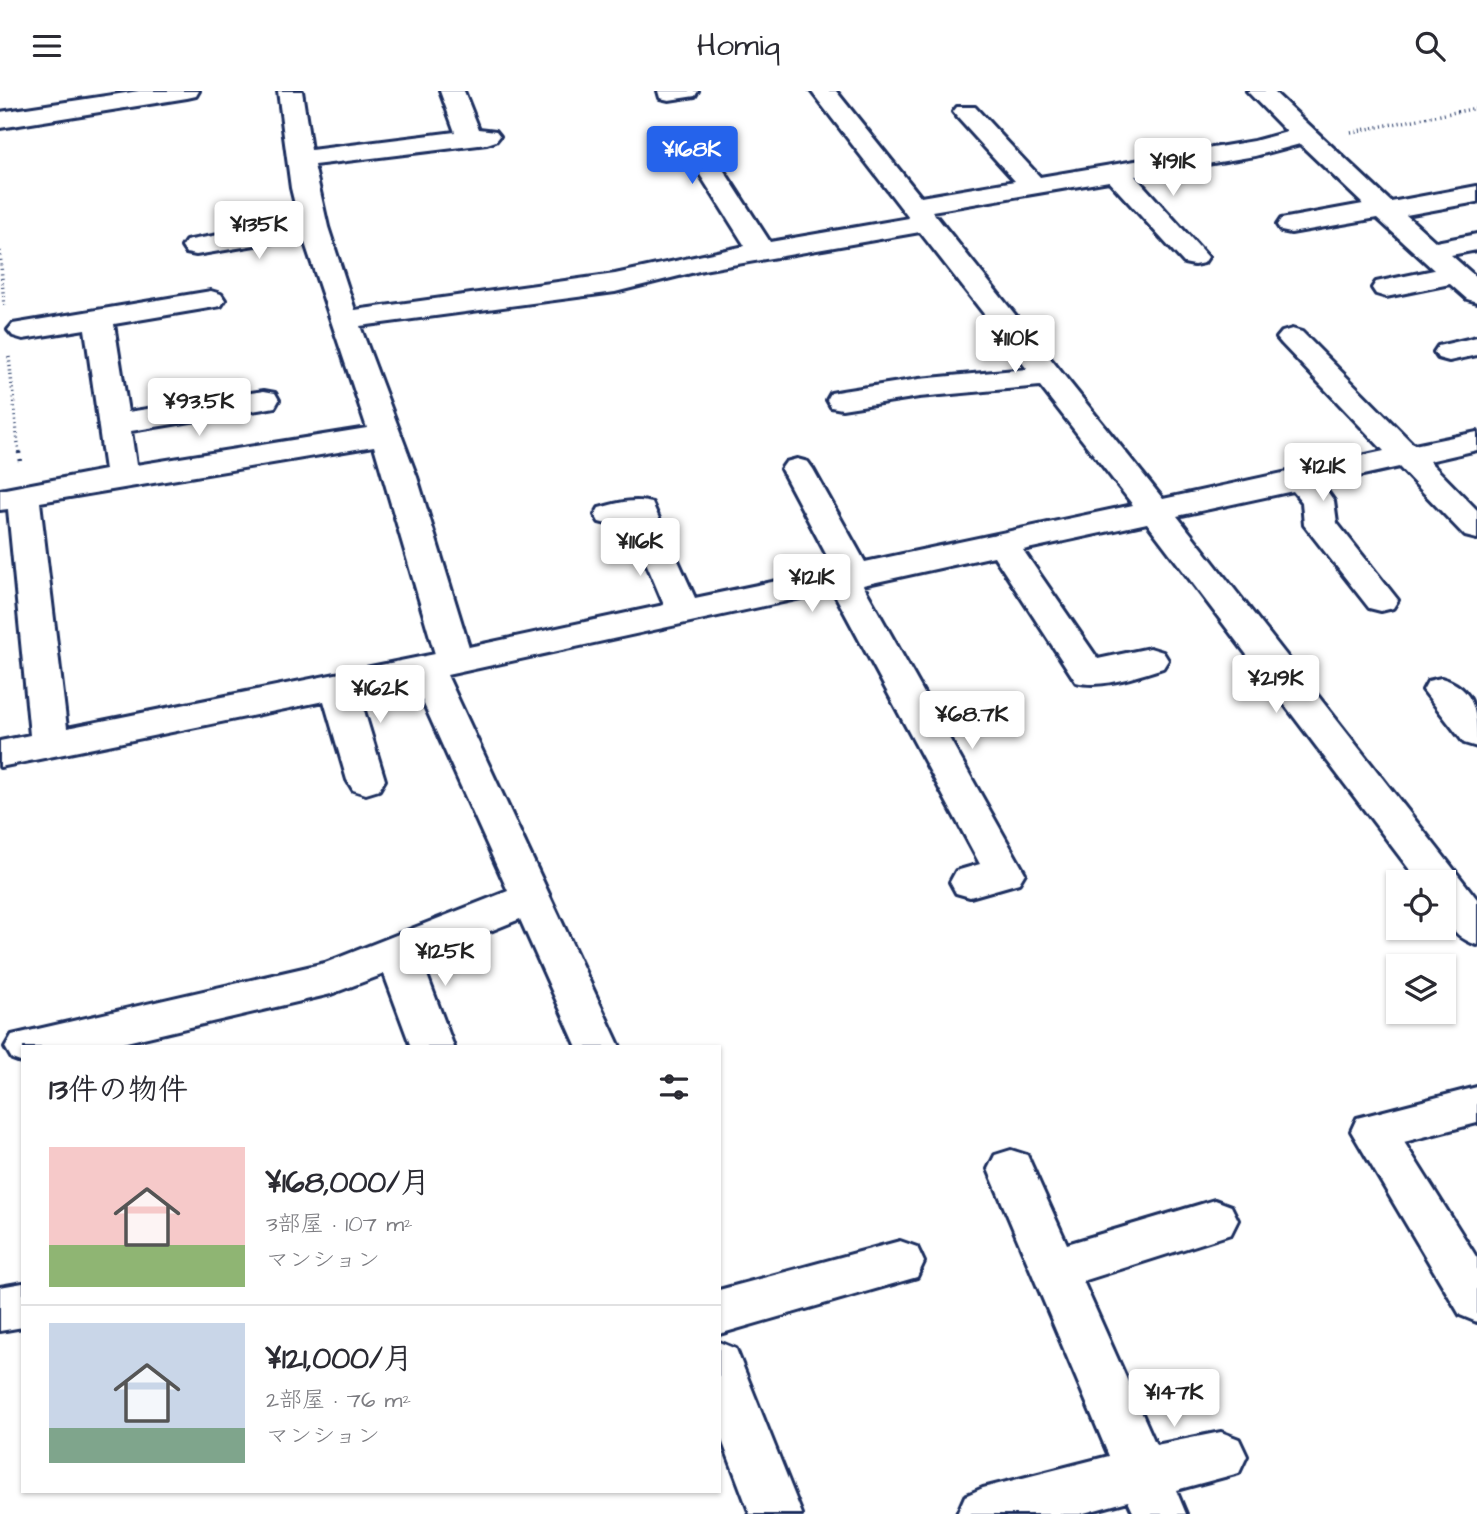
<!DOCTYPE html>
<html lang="ja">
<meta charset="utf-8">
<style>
:root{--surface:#fff;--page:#f2f2f3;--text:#2b2b33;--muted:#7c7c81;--line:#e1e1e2;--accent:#2563eb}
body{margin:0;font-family:"Architects Daughter","Klee One",sans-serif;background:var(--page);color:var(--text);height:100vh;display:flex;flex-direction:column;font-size:26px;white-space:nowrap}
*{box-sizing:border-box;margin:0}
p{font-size:23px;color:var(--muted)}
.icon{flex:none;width:38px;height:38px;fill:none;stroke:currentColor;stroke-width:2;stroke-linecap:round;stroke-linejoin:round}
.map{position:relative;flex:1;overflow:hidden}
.panel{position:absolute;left:21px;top:954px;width:700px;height:448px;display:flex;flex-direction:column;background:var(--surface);border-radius:0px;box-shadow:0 2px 5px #0004}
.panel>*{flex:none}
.controls{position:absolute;left:1386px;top:779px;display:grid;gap:14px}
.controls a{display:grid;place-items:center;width:70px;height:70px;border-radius:0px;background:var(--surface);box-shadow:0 2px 5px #0004;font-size:35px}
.price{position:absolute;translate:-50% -60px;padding:0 16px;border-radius:7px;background:#fff;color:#222;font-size:23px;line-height:46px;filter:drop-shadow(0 2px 4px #0008)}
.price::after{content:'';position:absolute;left:50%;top:42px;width:21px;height:16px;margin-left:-10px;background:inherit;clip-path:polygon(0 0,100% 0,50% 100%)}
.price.current{background:var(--accent);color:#fff}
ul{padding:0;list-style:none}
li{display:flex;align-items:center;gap:21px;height:175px;padding:0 28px}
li+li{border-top:2px solid var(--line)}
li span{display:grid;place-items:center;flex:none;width:196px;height:140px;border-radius:0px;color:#555}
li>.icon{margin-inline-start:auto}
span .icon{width:84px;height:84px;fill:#fffc;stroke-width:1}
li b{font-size:30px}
h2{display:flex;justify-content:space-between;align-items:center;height:84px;padding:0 28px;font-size:30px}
header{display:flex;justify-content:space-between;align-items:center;height:91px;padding:0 28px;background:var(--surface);font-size:32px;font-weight:600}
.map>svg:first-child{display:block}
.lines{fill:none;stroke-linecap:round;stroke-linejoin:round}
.street-casing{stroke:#1b2f5e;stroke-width:6}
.path-far1{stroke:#1b2f5e;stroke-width:3.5;stroke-dasharray:1 3.5;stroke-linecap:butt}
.path{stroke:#1b2f5e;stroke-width:4.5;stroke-dasharray:2 5;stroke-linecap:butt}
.street{fill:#fff;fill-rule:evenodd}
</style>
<header><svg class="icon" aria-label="menu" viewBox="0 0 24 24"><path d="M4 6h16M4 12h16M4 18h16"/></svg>Homiq<svg class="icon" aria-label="search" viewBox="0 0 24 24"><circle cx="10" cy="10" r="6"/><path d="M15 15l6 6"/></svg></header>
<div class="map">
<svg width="1477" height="1423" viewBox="0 0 1477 1423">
<rect width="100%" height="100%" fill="#fff"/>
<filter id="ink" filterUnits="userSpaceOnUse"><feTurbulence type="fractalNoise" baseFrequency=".0143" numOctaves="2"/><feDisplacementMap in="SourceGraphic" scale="14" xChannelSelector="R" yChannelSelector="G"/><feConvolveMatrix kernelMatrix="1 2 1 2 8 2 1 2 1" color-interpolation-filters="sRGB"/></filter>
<g filter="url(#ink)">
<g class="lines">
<g class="street-casing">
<path id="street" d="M139 0H199L196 5 187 7 0 37V21Z
M278 0H302L311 59 455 41 440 0H464L479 38 496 40 500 45 496 50 487 53 314 74 328 136 355 219 615 183 745 155 687 63 691 58C704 54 719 51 732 55L736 60 732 65 717 69 770 151 909 127 811 0H836L921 106 1015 90 957 26 953 21 957 16H975L1040 86 1254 50 1287 41 1247 0H1273L1391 111 1477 95V111L1406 124 1436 151 1477 143V159L1451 164 1477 187V211L1467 208 1450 193 1386 206 1376 203 1372 197 1376 191 1434 179 1377 127 1291 142 1281 140 1277 134 1281 128 1363 113 1300 53 1255 65 1135 85 1208 166 1204 172 1194 174 1184 172 1109 90 932 120 1163 408 1384 360 1282 253 1277 247 1282 241 1292 238 1302 241 1414 354 1477 341V359L1429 370 1477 419V448L1465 445 1399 376 1322 393 1334 410 1337 432 1398 509 1393 517 1381 520 1369 517 1304 434 1302 411 1293 400 1177 425 1477 808V854C1445 843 1444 821 1444 791H1419L1147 432 1023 459 1098 568 1150 557 1163 561 1168 569 1163 577C1137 585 1102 598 1076 591L994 465 863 494 1025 782 1019 792 970 806 956 802 950 791 956 780 980 773 833 500 447 584 620 956H577L520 828 421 868 454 956H411L384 883 331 903 105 956H23V972L12 968 5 956 12 944 325 872 508 800 414 591 359 603 385 689 379 699 366 703 353 699 347 689 324 610 0 676V650L30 644 8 418 0 419V399L105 379 85 238 23 248 13 245 8 239 13 233 211 200 221 203 225 209 221 215 114 233 128 321 264 300 275 302 279 309 275 316 264 318 131 340 136 374 367 337 303 146 196 164 186 162 182 156 186 150 196 148 299 130 291 97ZM920 141 1027 278 919 288 842 300 831 302 827 309 831 316 842 318 919 306 1040 295 1133 414 865 471 813 378 808 371 797 368 786 371 781 378 834 478 695 507 652 412C634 407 617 412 599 417L595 424 599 431 611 434 629 431 664 514 469 556 417 386 360 235 615 201 703 179ZM374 355 435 563 67 637 40 411Z
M658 0H698L695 5 669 9 660 7Z
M1477 246V264L1449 270 1438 267 1434 261 1438 255Z
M1441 587C1477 597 1477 625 1477 656L1464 652 1423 599 1428 590Z
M1477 996V1032L1404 1051 1477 1167V1231L1460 1224 1351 1040 1357 1027Z
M1011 1059 1027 1064 1067 1153 1215 1109 1231 1115 1238 1129 1231 1143 1083 1190 1156 1354 1221 1341 1239 1348 1247 1365 1239 1382 1176 1399 1186 1423H1134L1128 1410 1080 1423H957L965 1405 983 1397 1109 1365 988 1078 995 1064Z
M900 1150 917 1156 924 1171 917 1186 719 1243V1199Z
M23 1192V1236L0 1240V1196Z
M719 1251 736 1258 802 1423H750L719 1341Z"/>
</g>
<path class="path-far1" d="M1351 41 1477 17
M0 160 4 215
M9 266 19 363"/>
<path class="path" d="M19 361 20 372"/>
<use href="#street" class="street"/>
</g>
</g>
</svg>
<div class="controls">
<a><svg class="icon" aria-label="locate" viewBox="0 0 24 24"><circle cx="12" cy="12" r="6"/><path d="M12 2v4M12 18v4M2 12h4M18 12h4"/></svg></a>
<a><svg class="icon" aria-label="layers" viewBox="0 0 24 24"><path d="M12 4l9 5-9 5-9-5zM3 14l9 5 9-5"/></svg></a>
</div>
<b class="price current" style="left:692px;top:95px">¥168K</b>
<b class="price" style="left:1173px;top:107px">¥191K</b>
<b class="price" style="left:259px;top:170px">¥135K</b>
<b class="price" style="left:1015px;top:284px">¥110K</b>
<b class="price" style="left:199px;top:347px">¥93.5K</b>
<b class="price" style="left:1323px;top:412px">¥121K</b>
<b class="price" style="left:640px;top:487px">¥116K</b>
<b class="price" style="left:812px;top:523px">¥121K</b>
<b class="price" style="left:1276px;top:624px">¥219K</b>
<b class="price" style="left:380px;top:634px">¥162K</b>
<b class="price" style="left:972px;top:660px">¥68.7K</b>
<b class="price" style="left:445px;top:897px">¥125K</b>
<b class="price" style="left:1174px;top:1338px">¥147K</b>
<section class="panel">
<h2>13件の物件<svg class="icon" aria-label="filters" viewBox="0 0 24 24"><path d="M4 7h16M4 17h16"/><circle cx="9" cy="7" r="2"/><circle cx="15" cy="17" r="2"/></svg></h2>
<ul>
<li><span style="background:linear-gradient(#f6c9c9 70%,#8fb573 0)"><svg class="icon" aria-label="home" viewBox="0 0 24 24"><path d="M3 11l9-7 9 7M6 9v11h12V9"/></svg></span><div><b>¥168,000/月</b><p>3部屋 · 107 m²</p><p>マンション</p></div></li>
<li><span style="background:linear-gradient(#c9d6e8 75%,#7fa58c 0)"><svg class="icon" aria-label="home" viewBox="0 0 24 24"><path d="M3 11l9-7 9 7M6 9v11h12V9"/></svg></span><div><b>¥121,000/月</b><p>2部屋 · 76 m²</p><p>マンション</p></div></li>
</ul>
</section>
</div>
